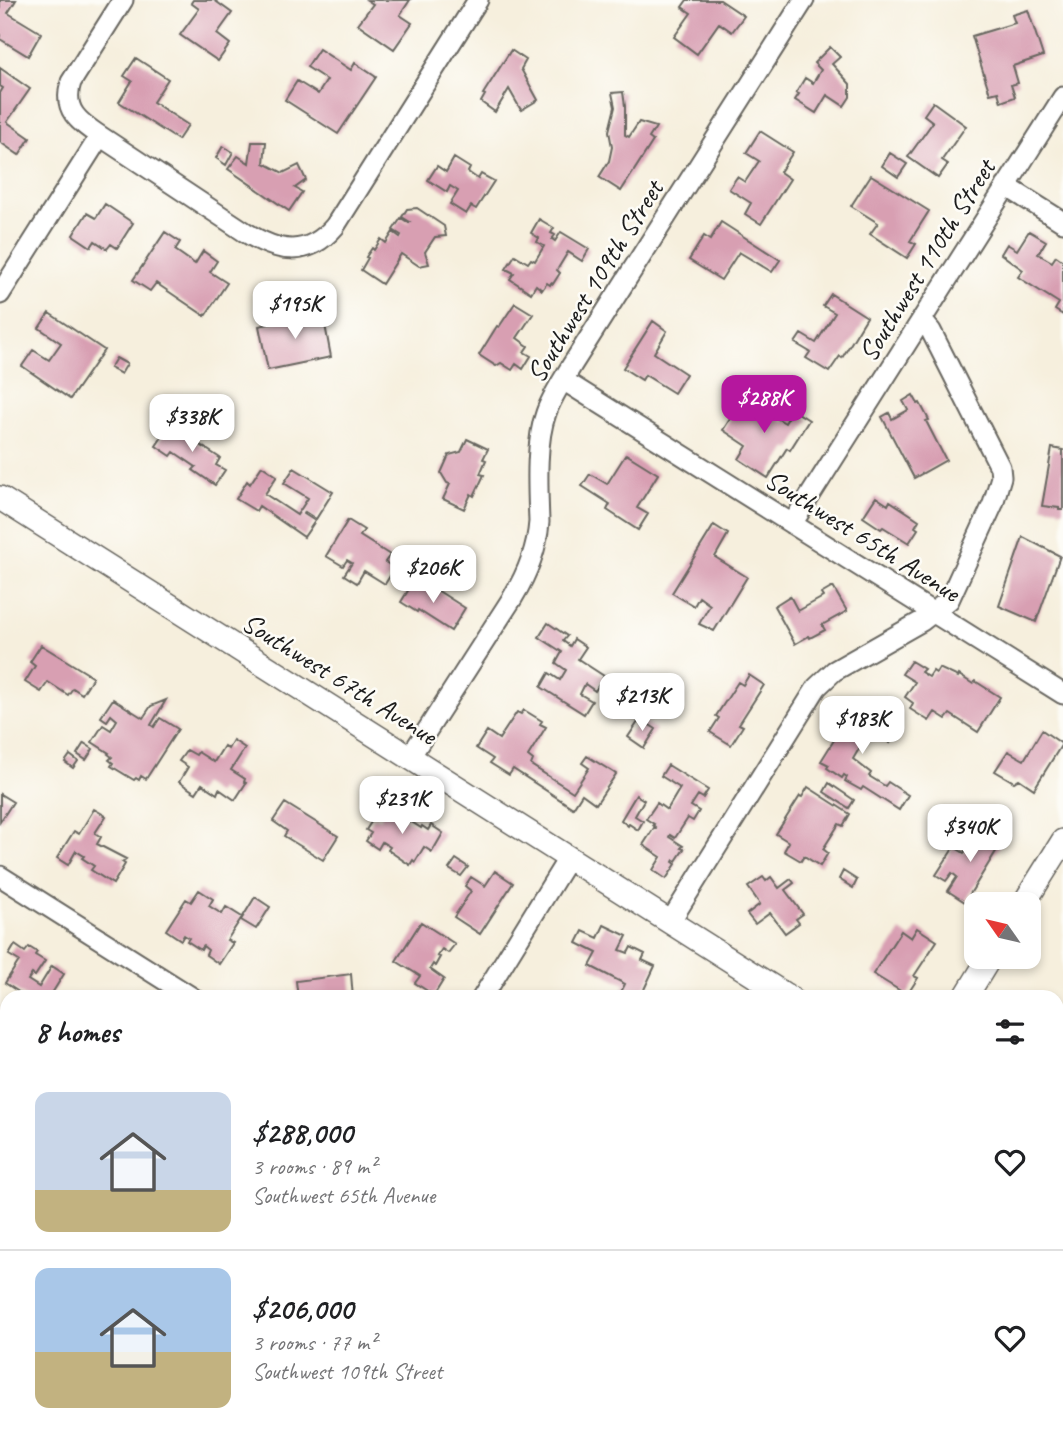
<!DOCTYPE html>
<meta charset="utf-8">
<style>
:root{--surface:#fff;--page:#f6f6f6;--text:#202124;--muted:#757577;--line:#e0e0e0;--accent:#b5179e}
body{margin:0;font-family:Caveat,sans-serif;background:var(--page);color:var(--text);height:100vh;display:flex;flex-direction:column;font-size:26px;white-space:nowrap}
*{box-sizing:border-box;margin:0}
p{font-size:23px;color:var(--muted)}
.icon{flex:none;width:38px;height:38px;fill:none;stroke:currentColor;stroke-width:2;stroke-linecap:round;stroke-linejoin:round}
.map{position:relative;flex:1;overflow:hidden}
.side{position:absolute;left:0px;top:990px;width:1064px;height:450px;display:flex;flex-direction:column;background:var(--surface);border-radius:21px 21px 0 0;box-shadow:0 4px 10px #0003}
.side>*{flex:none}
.needle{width:46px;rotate:304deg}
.buttons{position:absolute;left:964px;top:892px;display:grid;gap:14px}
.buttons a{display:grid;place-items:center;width:77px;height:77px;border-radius:14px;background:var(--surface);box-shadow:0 4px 10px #0003;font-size:35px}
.price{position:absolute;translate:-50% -60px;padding:0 16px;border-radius:14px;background:#fff;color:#222;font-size:23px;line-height:46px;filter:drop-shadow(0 2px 4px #0008)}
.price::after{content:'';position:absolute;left:50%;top:42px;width:21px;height:16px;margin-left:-10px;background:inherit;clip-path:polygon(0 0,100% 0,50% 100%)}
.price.current{background:var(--accent);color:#fff}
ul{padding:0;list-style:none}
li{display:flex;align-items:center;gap:21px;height:175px;padding:0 35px}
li+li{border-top:2px solid var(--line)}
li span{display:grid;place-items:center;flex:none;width:196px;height:140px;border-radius:14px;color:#555}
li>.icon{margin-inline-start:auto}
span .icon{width:84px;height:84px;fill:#fffc;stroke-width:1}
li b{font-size:30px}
h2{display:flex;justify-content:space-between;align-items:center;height:84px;padding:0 35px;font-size:30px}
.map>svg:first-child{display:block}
.building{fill:#d89fb2}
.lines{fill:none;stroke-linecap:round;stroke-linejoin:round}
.minor-casing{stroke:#686660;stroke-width:23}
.major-casing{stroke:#686660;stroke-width:26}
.minor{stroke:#fff;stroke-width:19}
.major{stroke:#fff;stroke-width:23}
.labels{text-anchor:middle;stroke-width:5;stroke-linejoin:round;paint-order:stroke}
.street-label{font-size:28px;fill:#1c1c1c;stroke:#fdfcf7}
</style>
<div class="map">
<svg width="1063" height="1439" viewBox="0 0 1063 1439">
<rect width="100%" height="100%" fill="#fdfcf7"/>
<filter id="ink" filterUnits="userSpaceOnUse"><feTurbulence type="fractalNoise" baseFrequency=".0143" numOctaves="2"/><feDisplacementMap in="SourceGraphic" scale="14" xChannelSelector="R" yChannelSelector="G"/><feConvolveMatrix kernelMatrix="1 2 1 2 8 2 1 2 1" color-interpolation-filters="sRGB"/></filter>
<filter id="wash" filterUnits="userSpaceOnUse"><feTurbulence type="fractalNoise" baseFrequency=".00686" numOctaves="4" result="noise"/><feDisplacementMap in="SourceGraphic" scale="28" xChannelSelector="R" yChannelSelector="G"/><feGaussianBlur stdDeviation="1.57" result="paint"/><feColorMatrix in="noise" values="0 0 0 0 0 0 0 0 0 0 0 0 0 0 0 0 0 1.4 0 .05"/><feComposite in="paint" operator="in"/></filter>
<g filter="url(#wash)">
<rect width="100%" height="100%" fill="#f6efdd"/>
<g id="blocks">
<path class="building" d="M0 0H16L8 13 41 33 28 56 0 39Z
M193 0H214L232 13 217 34 230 44 218 61 180 35 199 9 191 3Z
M367 0H410L400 15 412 23 394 49 358 24 373 4Z
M687 0H720L744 16 732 32 719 23 697 54 674 37 691 13 682 7Z
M1028 10 1043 56 1013 66 1018 83 1011 85 1015 97 1001 102 998 92 990 94 972 36 1015 23 1012 15Z
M830 47 840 57 832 64 850 84V97L844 106 827 95 816 113 795 100 799 94 796 93 805 78 813 83 821 70 814 63Z
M319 49 351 70 355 63 376 77 338 134 285 100 297 81 318 94 327 80 307 67Z
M511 50 526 60 521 69 538 100 521 110 509 89 495 112 481 102 485 95 483 94Z
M136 58 168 79 153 102 188 125 178 140 119 102 132 81 124 76Z
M0 68 30 89 7 122 30 138 19 155 0 142V93L3 88 0 86Z
M623 92 625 106V135L629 137 639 122 656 127 649 138 653 141 621 191 599 177 609 161 612 147 609 131 615 107 612 93Z
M933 102 966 126 942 160 948 164 938 178 908 157 933 122 924 115Z
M760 131 793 152 780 172 790 179 761 224 745 214 751 203 729 189 737 177 745 182 759 161 746 153Z
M252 142H266L264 163 283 173 299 165 306 180 295 188 302 192 289 211 228 169 238 156 249 163Z
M223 146 233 152 226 165 216 158Z
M890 153 907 164 898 177 882 166Z
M454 158 470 168 468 172 478 179 481 174 494 181 476 209 471 206 466 214 450 204 458 191 450 186 447 192 428 180 437 166 446 172Z
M871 175 929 211 910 241 916 244 907 258 870 234 878 223 851 206Z
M105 204 133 223 117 248 111 244 107 249 95 241 91 247 73 235 87 213 96 218Z
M417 208 444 226 446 236 435 237 425 252 429 264 419 266 401 254 382 284 361 270 368 258 366 257 372 248 374 250 381 239 386 243 393 232 400 237 401 235 393 230 401 218 409 223 410 222 402 217 407 209Z
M539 219 554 228 551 233 555 235 552 239 555 241 561 232 589 249 582 261 568 252 557 270 560 273 553 284 551 283 550 285 547 283 542 290 536 285 531 293 510 279 514 273 506 269 515 255 528 263 531 259 535 261 544 246 537 242 539 238 531 233Z
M721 222 780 260 772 272 739 252 721 280 689 260 704 236 710 240Z
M1029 231 1046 241 1038 254 1052 262 1056 256 1063 261V315L1055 310 1059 303 1018 277 1023 270 1001 254 1007 244 1017 250Z
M165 232 180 242 175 250 195 264 203 251 217 261 210 272 227 283 205 316 156 283 150 291 133 280Z
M831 294 867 317 842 358 840 356 829 372 806 358 810 352 795 343 801 334 816 343 835 313 823 306Z
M515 303 533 314 517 338 528 346 524 352 531 356 523 369 516 364 512 370 501 363 496 366 479 355 497 326 499 327Z
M301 310 302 318 323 314 331 357 268 370 259 326 288 320 286 312Z
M49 313 104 350 70 399 22 366 33 350 49 360 61 343 39 328Z
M653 321 667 331 654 353 686 374 674 393 645 375 642 380 623 368Z
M116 358 127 364 121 374 110 368Z
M913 395 918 404 920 403 929 420 926 421 946 460 914 478 882 417 889 413 892 419 908 410 903 401Z
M756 397 769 405 765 411 785 423 793 410 809 420 790 450 787 448 768 478 739 459 747 446 723 430 739 405 748 410Z
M170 425 220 458 216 465 225 470 215 485 193 470 196 467 174 452 171 456 156 446Z
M467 439 488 449 483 459 486 460 480 474 484 475 474 496 471 494 464 509 443 499 450 484 447 483 441 473 449 455 461 452Z
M1052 448 1063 450V510H1059V508L1042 506Z
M626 454 658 474 637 508 648 514 638 530 607 510 610 504 582 486 590 474 607 484Z
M262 466 277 476 265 494 297 515 308 498 284 483 294 468 333 492 316 519 305 512 304 514 315 521 304 537 259 506 256 511 236 499 247 481 250 484Z
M876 497 888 505 890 501 919 520 915 527 918 529 909 543 883 527 881 529 863 517Z
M348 520 364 530 360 536 390 555 385 562 395 568 385 584 364 571 357 583 344 575 352 563 347 560 343 566 326 556Z
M714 525 728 534 715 557 747 577 714 631 699 624 710 605 699 597 694 606 672 593Z
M1023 537 1060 556 1036 622 999 606Z
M414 581 427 588 429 585 465 608 451 631 418 610 417 612 401 602Z
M833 587 847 611 822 625 825 630 810 638 809 636 795 644 774 606 790 596 798 611 823 597 821 594Z
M548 623 567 636 563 641 570 646 574 639 586 647 578 659 604 676 595 691 585 684 580 694 592 701 584 714 541 687 549 673 560 680 566 670 556 663 562 652 539 637Z
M41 645 93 677 82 694 73 688 68 695 48 682 41 692 25 682 35 666 30 662Z
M911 661 924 669 921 672 929 677 933 671 936 673 939 668 958 677 959 675 973 684 975 681 1000 697 978 732 950 714 946 719 935 712 929 721 910 709 913 703 905 697 915 682 902 674Z
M749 675 764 685 739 724 743 726 731 745 710 732 719 718 716 716 738 682 743 685Z
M113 699 143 718 151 706 166 700 151 725 154 727 160 718 178 729 146 779 141 776 139 780 136 778 134 780 111 766 113 763 109 760 112 757 108 754 109 753 92 742 103 725 111 730 117 720 111 715 107 721 101 717Z
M854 708 867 716 870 712 899 729 890 743 870 730 853 759 871 773 869 776 885 786 888 782 908 795 899 810 863 787 861 790 845 781 847 777 844 775 842 778 827 768 829 765 821 761Z
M524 710 542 721 540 724 546 727 528 756 533 760 531 765 573 792 589 768 582 763 587 756 616 774 596 804 582 794 573 808 513 769 509 775 490 763 493 759 476 748 487 731 499 739 517 712 521 714Z
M640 719 656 729 644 748 628 737Z
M1042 730 1062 744 1034 789 1019 779 1014 782 995 771 1008 751 1024 760Z
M233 740 245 748 231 770 245 779 244 782 246 783 235 800 219 789 217 794 202 784 196 793 179 782 188 767 179 761 187 750 196 755 198 752 214 762 224 746 228 749Z
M84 743 93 749 86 760 77 754Z
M70 755 78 761 73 768 65 762Z
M668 765 708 790 703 798 698 795 691 806 699 811 693 821 688 818 675 838 670 835 669 837 683 846 681 848 684 849 676 861 674 860 673 862 676 864 666 879 653 870 661 857 643 845 654 828 657 829 653 825 654 824 646 819 657 803 667 810 680 788 661 776Z
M829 783 854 800 849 808 824 792Z
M808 787 850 814 843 826 839 824 823 849 828 853 820 866 804 856 801 861 784 851 789 842 776 834 800 796 802 797Z
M0 794 13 802 0 822Z
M636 795 644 800 635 816 643 821 638 830 629 824 628 826 621 820Z
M285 803 338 836 323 860 284 836 287 831 273 821Z
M387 807 409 822 410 821 421 828 422 826 428 830 431 825 443 833 432 852 424 847 415 862 413 860 410 865 388 850 390 847 382 842 378 849 366 841 371 833 366 830 375 816 379 819Z
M94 809 106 816 95 833 101 837 97 844 126 859 122 862 125 864 113 884 91 870 94 866 82 858 84 856 76 851 68 865 57 858 74 831 79 834Z
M978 831 985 836 989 831 1003 840 965 902 948 891 957 877 952 873 946 881 936 875 954 847 964 853Z
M456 859 468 867 461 876 449 869Z
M495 871 513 883 480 934 454 917 471 891 465 886 471 877 485 886Z
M843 871 857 880 853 888 839 879Z
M763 877 766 881 771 877 779 888 791 879 794 883 785 890 803 914 796 919 799 923 785 933 770 913 755 924 747 914 760 904 748 887Z
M199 890 213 899 209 906 222 914 226 907 242 917 227 940 233 943 219 964 206 955 208 950 203 946 201 950 187 941 189 938 184 935 181 940 166 930 186 899 191 902Z
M255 897 270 907 256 929 241 920Z
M421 922 455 944 448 953 442 949 437 956 440 957 435 966 433 964 430 969 444 979 434 995 415 983 420 976 396 961Z
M604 925 627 936 620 950 628 953 631 947 645 954 642 960 655 966 640 998H618L625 984 590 966 597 953 577 943 583 931 598 938Z
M917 928 937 941 914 976 918 978 907 995 873 974 901 931 911 938Z
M15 945 25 952 29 947 37 952 35 955 45 961 35 976 32 974 28 980 39 987 52 966 64 974 49 998H28L5 983 19 961 9 955Z
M351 974 353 998H298L296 981Z
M0 1216 7 1218V1256L0 1254Z
M1057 1255 1063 1259V1301L1057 1312V1284L1060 1278 1057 1276Z
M344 1433H406L409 1439H339L345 1436Z
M537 1433H575L571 1439H546Z
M765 1433H819L815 1439 811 1437 810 1439H767L769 1436Z
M867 1433H884L881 1439H863Z
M954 1433H995L992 1439H966Z"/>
</g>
</g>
<g filter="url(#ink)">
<use href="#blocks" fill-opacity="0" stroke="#686660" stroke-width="2"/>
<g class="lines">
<g class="minor-casing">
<path id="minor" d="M123 0 71 82C62 110 79 122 100 136L245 232C277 252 307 259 335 226L478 0
M1006 186 1063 222
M0 294 100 136
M563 380 1063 694
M792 524 1063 97
M410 757 513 597C527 574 537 549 539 522 538 490 535 443 546 413 552 396 563 380 572 365L804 0
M0 876 193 998
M670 922 817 687 834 671 922 621 949 600 993 504 1001 477 1000 467 931 331 922 320
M482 998 569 857
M0 1159 7 1162
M0 1415 7 1416"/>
</g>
<g class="major-casing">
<path id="major" d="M0 498 790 998
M1023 905 1063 841
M965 998 990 957
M1057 1165 1063 1169
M683 1439 687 1433"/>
</g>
<use href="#minor" class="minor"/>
<use href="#major" class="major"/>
</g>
</g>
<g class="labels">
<g class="street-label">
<text transform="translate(926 260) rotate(-58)" y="10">Southwest 110th Street</text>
<text transform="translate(594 281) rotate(-58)" y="10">Southwest 109th Street</text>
<text transform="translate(863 535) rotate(32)" y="10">Southwest 65th Avenue</text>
<text transform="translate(340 678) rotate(32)" y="10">Southwest 67th Avenue</text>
</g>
</g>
</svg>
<div class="buttons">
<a><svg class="needle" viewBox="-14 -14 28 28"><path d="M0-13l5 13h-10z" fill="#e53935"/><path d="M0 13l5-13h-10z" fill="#757577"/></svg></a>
</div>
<b class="price" style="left:295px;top:341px">$195K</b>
<b class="price current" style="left:764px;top:435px">$288K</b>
<b class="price" style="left:192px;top:454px">$338K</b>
<b class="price" style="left:433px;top:605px">$206K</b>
<b class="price" style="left:642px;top:733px">$213K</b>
<b class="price" style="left:862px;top:756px">$183K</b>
<b class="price" style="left:402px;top:836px">$231K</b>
<b class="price" style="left:970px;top:864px">$340K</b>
<section class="side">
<h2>8 homes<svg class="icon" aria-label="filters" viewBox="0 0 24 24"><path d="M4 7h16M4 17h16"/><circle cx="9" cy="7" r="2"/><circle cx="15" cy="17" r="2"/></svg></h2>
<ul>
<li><span style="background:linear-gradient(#c9d6e8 70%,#c2b280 0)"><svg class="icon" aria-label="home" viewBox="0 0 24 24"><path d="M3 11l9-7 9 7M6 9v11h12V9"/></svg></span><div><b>$288,000</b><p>3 rooms · 89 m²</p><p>Southwest 65th Avenue</p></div><svg class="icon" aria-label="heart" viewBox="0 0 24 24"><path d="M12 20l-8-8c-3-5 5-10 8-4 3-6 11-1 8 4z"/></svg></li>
<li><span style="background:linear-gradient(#a9c7e8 60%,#c2b280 0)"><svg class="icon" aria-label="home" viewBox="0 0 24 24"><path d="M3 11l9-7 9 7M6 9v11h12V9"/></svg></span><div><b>$206,000</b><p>3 rooms · 77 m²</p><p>Southwest 109th Street</p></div><svg class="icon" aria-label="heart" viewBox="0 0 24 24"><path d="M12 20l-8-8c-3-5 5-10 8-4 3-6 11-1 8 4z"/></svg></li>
</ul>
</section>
</div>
